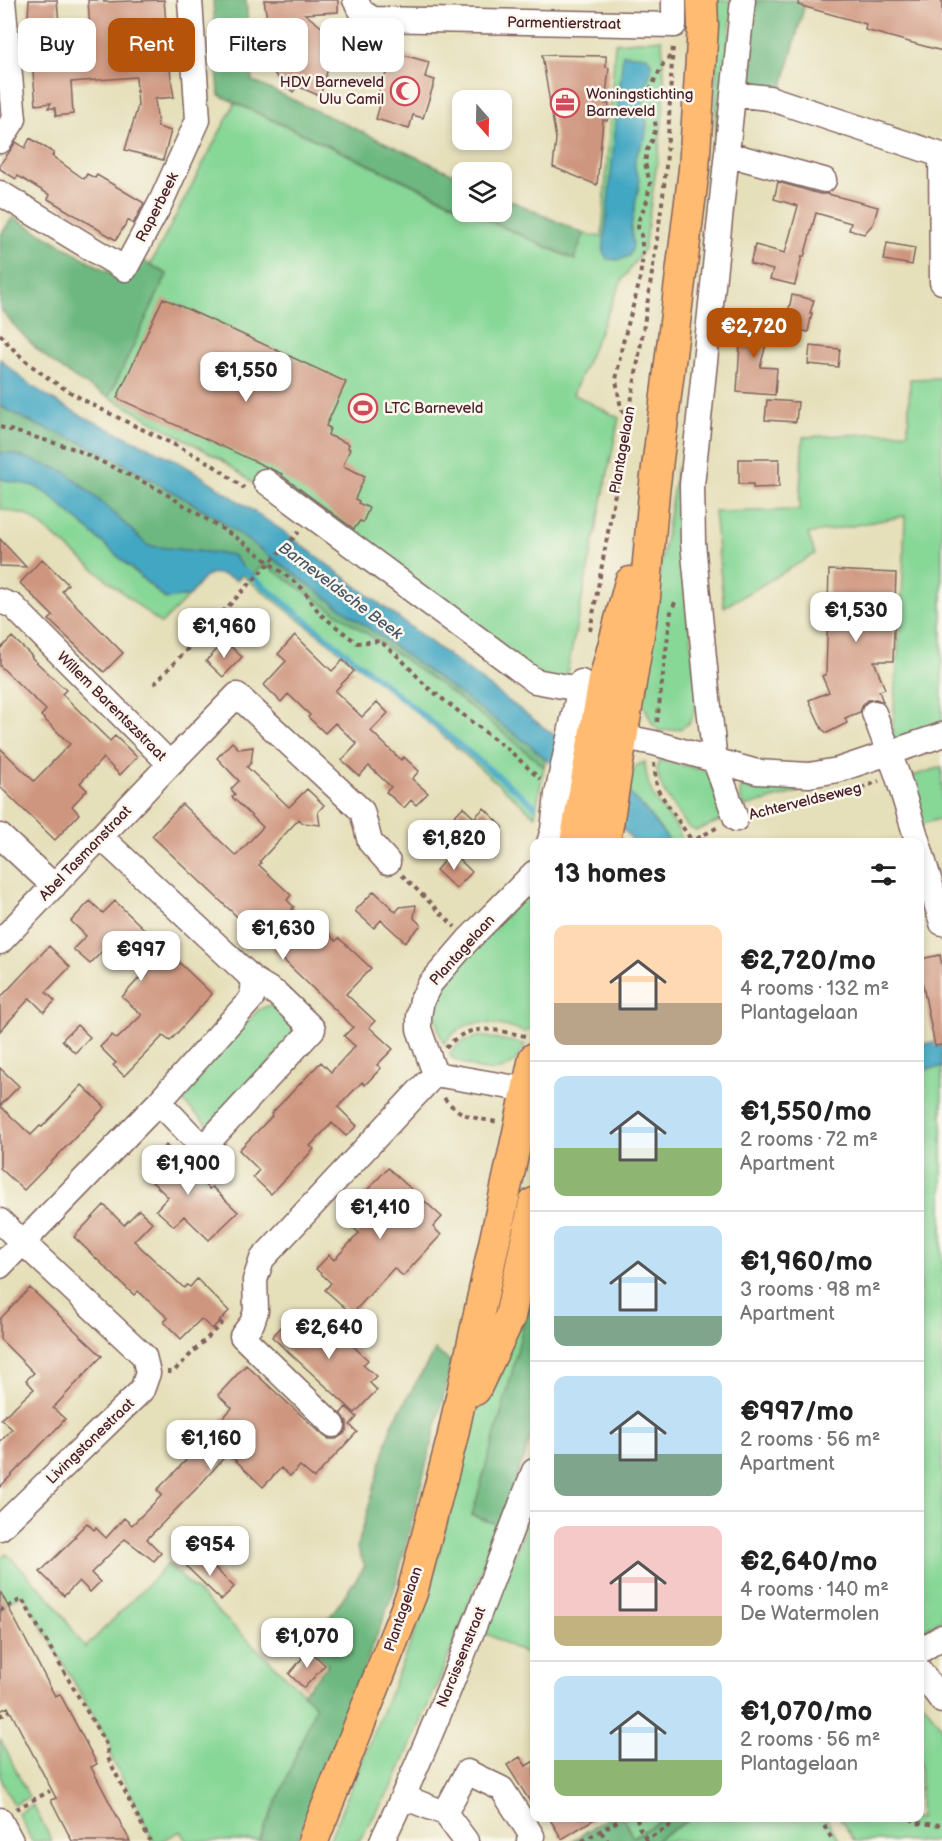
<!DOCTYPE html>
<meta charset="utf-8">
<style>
:root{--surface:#fff;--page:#f2f2f2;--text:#222;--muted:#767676;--line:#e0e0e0;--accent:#b45309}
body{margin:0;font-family:"Balsamiq Sans",sans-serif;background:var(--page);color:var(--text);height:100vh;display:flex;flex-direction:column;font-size:22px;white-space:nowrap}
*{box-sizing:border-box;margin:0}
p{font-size:20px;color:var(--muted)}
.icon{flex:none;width:33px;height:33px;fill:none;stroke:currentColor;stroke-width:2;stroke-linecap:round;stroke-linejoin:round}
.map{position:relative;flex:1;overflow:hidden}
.side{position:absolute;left:530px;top:838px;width:394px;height:984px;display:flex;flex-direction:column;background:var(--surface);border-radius:12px;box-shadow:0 3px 9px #0003}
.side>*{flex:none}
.hud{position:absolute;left:18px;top:18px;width:422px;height:54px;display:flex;gap:12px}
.needle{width:39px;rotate:160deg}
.buttons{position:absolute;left:452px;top:90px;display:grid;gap:12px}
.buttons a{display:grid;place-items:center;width:60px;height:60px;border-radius:12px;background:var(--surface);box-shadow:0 3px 9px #0003;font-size:30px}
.price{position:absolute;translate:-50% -51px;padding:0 14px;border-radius:12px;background:#fff;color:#222;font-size:20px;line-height:39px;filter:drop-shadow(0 2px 3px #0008)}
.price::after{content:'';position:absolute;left:50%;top:36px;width:18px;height:14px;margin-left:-9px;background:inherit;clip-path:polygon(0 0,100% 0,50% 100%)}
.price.on{background:var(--accent);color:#fff}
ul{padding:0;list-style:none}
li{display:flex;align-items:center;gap:18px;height:150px;padding:0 24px}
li+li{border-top:2px solid var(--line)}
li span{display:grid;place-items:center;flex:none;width:168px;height:120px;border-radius:12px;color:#555}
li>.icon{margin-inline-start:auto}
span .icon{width:72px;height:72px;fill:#fffc;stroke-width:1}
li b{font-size:26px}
h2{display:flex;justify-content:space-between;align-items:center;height:72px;padding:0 24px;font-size:26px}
.tag{padding:0 21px;border-radius:12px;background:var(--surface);box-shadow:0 3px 9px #0003;font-size:21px;line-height:54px}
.tag.on{background:var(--accent);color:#fff}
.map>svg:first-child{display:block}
.green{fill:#87d797;stroke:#687b61;stroke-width:1.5}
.forest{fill:#6db880;stroke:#5c6c56;stroke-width:1.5}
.water{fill:#43a7c3;stroke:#466377;stroke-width:1.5}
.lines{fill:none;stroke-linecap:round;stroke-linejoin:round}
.stream{stroke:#43a7c3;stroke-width:6}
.building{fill:#cf967f}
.minor-casing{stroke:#80625d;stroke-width:27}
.major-casing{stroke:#80625d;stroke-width:33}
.path{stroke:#80625d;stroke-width:4;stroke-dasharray:4.5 4.5;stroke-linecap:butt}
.minor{stroke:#fff;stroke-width:24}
.major{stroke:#ffbb71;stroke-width:30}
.labels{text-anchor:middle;stroke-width:5;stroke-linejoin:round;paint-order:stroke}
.street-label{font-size:15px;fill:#4a1f2b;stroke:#fbf7ec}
.poi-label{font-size:15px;fill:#4a1f2b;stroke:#fbf7ec;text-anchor:start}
.water-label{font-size:16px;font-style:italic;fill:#475568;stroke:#fbf7ec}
</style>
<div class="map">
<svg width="942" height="1841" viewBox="0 0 942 1841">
<rect width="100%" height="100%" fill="#fbf7ec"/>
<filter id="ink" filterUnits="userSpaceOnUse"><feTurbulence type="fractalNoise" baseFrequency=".0167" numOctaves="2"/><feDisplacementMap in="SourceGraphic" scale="12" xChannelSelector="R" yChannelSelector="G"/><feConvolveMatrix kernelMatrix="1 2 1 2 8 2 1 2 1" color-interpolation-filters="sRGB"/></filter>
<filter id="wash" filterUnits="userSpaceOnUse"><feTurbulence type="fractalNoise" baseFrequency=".008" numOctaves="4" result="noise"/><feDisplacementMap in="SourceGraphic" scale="24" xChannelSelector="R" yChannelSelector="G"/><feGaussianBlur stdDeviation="1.35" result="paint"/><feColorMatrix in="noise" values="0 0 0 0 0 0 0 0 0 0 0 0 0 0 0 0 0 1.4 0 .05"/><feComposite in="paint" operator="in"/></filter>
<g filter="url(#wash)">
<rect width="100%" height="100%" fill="#e5dfba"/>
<path class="green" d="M716 0H733L716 164Z
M662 39 665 91 659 150 644 249 621 282 573 394 619 418 562 697 302 521 222 460 109 397 167 274 150 265 235 103 462 208V212H469L577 261 574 259 584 234 602 237 615 43Z
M942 378V722L892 740 903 579 905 516 808 534 815 554 724 607 714 512 799 510 803 437 908 432 910 379Z
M677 467 684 568 697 692 695 712 689 723 680 729 660 731 653 725 640 697Z
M0 479 34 486 48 494 165 599 189 596 161 624 28 515 0 509Z
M263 563C359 629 458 690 544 767L535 816 403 701 248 580Z
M660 760 708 771 724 819 696 831 688 827C678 812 648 778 660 760Z
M645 762C646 776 648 786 655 799 662 812 683 827 681 843H671L643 807 623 787C628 775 633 765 645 762Z
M942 767V818L919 825 903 779Z
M743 782 791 787 822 785 745 807C738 797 739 793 743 782Z
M534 885V1027L525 1032C494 1022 465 1014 444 1044 430 1013 435 1002 451 974Z
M276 1005 287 1014 294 1029 289 1042 213 1123 207 1124 179 1098 258 1010 267 1006Z
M481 1036 525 1044C511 1082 480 1073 451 1057L450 1052 463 1041Z
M942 1068V1620L920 1632V1069Z
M534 1240V1295L528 1306 509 1385 472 1516 499 1525 441 1676 394 1783 359 1841H329L424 1610 475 1414 490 1376Z
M534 1506V1658L483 1632Z
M6 1553 52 1600 85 1648 168 1564 316 1705 282 1790 259 1841H187L181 1831 161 1841H153L130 1792 112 1760 110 1744 23 1594 0 1607V1558Z
M920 1698 942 1728V1841H854L840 1818H920Z
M0 1738 29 1797 14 1805 0 1777Z
M33 1805 52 1841H32L18 1813Z
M623 1818H665L633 1837Z
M692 1818H826L840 1841H654Z"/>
<path class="forest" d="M213 0H246L252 81 462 178V207L219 95Z
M751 0H806L781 93 743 84Z
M501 196 584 234 574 259 471 212H501Z
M13 217 127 283 140 259 167 274 109 397C61 374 34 350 0 309V236Z
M0 406 37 425 81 442 116 459 213 515 530 745 546 759 544 767C458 691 359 629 264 564L248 580 242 575 245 571 233 555 148 546 108 508 66 472 14 454 0 452Z
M534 1295V1430L499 1525 472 1515 509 1385 528 1306Z
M435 1350 452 1363 394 1591 297 1841H259L282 1790 316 1706 303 1693 328 1665 310 1646 365 1566 357 1548 392 1424Z
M607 1818H623L633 1837 665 1818H692L654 1841H572Z"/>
<path class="water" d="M623 54 647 56 652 65 643 103 647 124 645 138 635 158V169L640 180 631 227 633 247 629 256 620 260 607 259 603 252Z
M0 359 25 381 53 400 80 415 177 461 198 474 283 531 623 787 643 807 671 843H635L617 821 530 745 213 515 116 459 81 442 37 425 0 406Z
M0 452 14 454 66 472 108 508 148 546 233 555 245 571 237 580C207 568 209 572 189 596L166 599 48 494 34 486 0 479Z
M942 1042V1068L920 1069V1044Z"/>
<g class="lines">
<path class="stream" d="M239 571H245L535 806"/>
</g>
<g id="blocks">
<path class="building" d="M29 0H57L62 59 92 58 88 0H104V2L164 0 171 79 174 97 155 99 158 127 171 131 163 160 125 150 138 106 136 77 71 82 73 114 56 116 55 108H48L51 103 36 105 28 18Z
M264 0H338V12L305 14 333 36 328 42 335 44 320 96 297 86 293 92 282 83 270 68 266 59 273 56Z
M799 0H942V51L865 30 866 24 798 5Z
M396 53 429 62 425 77 435 80 423 118 413 115 409 129 376 119 380 105 379 84 387 73 388 66 391 67Z
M542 55 606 56V67L609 68 605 104H609L607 121 603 120 597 185 553 167 556 139Z
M30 138 54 153 52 156 84 179 87 174 95 178 97 175 144 203 133 224 128 220 116 240 48 199 50 195 18 176 16 179 0 169V165L16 142 25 148Z
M778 182 820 194H828L878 207 873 224 864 234 849 230 851 223 816 213 804 257 802 256 795 285 770 279 773 270 750 264 755 245 785 253 798 206 774 199Z
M887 243 915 248 912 265 884 260Z
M792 295 814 300 810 313H812L808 332 785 327Z
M163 298 346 382 326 426 330 428 328 435 349 444 348 448 350 449 343 466 365 476 355 499 359 501 358 503 369 508 363 522 360 521 354 529 281 475 282 474 117 398Z
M748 320 771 326 760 367 777 368 775 395 737 392 740 343 730 340 736 321 747 324Z
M810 346 840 349 838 367 808 364Z
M767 400 798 402 796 422 765 420Z
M739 459H779V487L753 488V484H739Z
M0 539 26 567 0 566Z
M42 559 68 584 62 591 123 653 104 672 49 620 53 616 20 583Z
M829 570 896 573 893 661H874L885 689 879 691 883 702 876 699 868 700 863 704 860 712 845 718 847 723 827 733 822 729 809 700 829 692 822 676 826 674Z
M295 635 332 671 343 660 354 671 335 691 362 717 377 702 388 713 371 731 401 760 404 757 419 771 412 779 428 793 416 805 411 800 404 808 386 792 391 787 369 766 359 776 342 760 357 744 335 723 325 733 308 717 310 715 288 694 281 702 264 685 286 661 278 654Z
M12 637 32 656 31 657 66 690 62 694 110 741 115 736 137 757 120 775 103 758 80 783 87 790 72 806 79 814 55 840 0 787V748L34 781 70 744 41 716 46 710 0 666V649Z
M225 641 242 657 223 677 206 661Z
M232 742 239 749 253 747 251 763 247 767 289 807 307 789 324 805 318 812 320 825 303 823 299 819 260 861 261 863 259 865 291 895 287 900 294 907 292 909 320 935 325 930 336 941 339 938 371 968 346 994 375 1021 369 1027 393 1049 377 1065 381 1068 365 1085 362 1082 338 1107 357 1126 346 1136 332 1123 310 1146 314 1149 271 1194 253 1177 259 1170 239 1150 272 1116 271 1114 321 1062 331 1072 355 1046 344 1036 353 1027 272 949 282 939 259 918 249 928 152 836 182 804 236 856 263 827 232 797 235 794 231 789 239 781 217 758Z
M463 807 474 818 484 808 503 827 487 844 470 827 460 838 446 825Z
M452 852 472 872 456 889 436 870Z
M374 891 396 912 400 907 416 905 414 918 421 925 405 942 381 920 374 928 355 911Z
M90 901 103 913 115 901 212 994 170 1041 163 1036 124 1076 113 1065 116 1063 100 1047 112 1035 117 1039 142 1015 122 997 142 975 109 944 90 964 73 949 86 936 71 921Z
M49 946 70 967 46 992 55 1001 44 1012 30 998 0 1031V998Z
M940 955 942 966V1045L935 1046 920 971V959Z
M77 1025 90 1037 75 1053 62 1040Z
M0 1068 19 1086 0 1106 31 1135 40 1126 42 1127 82 1085 105 1107 24 1190 0 1168Z
M166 1145 178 1158 177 1159 209 1189 212 1187 238 1212 209 1240 184 1216 174 1226 156 1210 168 1197 146 1176 153 1168 149 1164Z
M388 1168 442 1217 433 1227 441 1235 403 1276 394 1268 352 1314 325 1290 331 1283 316 1269 329 1255 334 1260 359 1233 342 1217Z
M104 1205 124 1225 139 1210 152 1222 134 1241 184 1288 187 1285 190 1287 197 1279 229 1311 212 1329 201 1319 181 1339 164 1322 168 1318 138 1291 134 1295 74 1237Z
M30 1288 102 1356 53 1408 65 1419 58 1427 0 1487V1442L12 1429 1 1419 34 1389 26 1380 34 1373 0 1339V1319Z
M294 1313 302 1321 308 1315 333 1337 338 1332 368 1360 363 1365 376 1376 370 1383 377 1390 355 1413 272 1337Z
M246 1365 324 1436 329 1439H336L344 1434 347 1429V1422L341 1413 346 1407 357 1417 350 1425 357 1432 314 1478 300 1466 290 1476 281 1468 263 1487 228 1453 198 1487 147 1539 161 1553 154 1561 125 1539 91 1573 100 1582 90 1592 79 1581 64 1596 40 1572 76 1537 74 1536 87 1523 94 1530 96 1528 106 1538 124 1518 132 1525 162 1495 157 1490 198 1448 191 1441 205 1425 211 1431 232 1408 218 1395Z
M200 1553 234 1587 221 1600 187 1567Z
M0 1591 55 1696 60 1694 97 1764 91 1767 130 1841H72L51 1800 56 1798 8 1707 0 1711Z
M307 1648 325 1665 304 1688 289 1674 300 1661Z
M520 1757 526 1766 534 1761V1808L507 1765Z
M549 1818H596L562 1839Z"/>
</g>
</g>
<g filter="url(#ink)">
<use href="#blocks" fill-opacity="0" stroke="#80625d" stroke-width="1.5"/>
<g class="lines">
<g class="minor-casing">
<path id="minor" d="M355 0 362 12 373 19 674 25V0
M733 94 769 98 941 155 942 282
M0 141 14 119 3 0
M727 154 824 180
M0 193 125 269 160 204 198 120 190 0
M265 481 535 681 579 689
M0 601 13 606 170 764 237 695 362 811 370 842 388 862
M874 713 897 774 918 843
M605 733 654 743 757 772 809 775 838 770 942 735
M736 819 715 761 707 689 693 543 692 485 743 0
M0 836 54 886
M101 837 254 980 277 994 313 1029 203 1148 159 1102
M549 843 553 830 557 794 581 682
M920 849 942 923
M0 942 170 764
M435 1074 419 1029V1016L422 1000 430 984 468 940 534 873
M435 1074 534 1091
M0 1221 144 1356 148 1373 142 1390 0 1528
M0 1266 159 1102 252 998 254 980
M333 1425 242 1336 252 1323 256 1311 255 1280 262 1259 435 1074
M920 1651 942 1637
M920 1671 942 1701
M403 1797 445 1813 466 1841
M445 1813 467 1772 502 1789 532 1836 529 1841
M0 1820 11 1841
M382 1841C440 1721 486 1595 534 1471"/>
</g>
<g class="major-casing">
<path id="major" d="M575 843 604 680 630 582
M605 843 645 597 654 492 694 169 703 26 702 0
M475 1390 510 1317 534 1203
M313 1841 412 1593 452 1439 534 1058"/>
</g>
<path class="path" d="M0 334C46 393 134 422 198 457 215 465 229 477 244 488
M626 422 620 403 616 380 622 346 639 284 643 256 641 234 638 229 639 219 647 201 650 183 645 163 647 150 652 141 656 127 649 91 664 63 672 55
M0 427 75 449 158 489 240 540 302 588 320 614 357 643 380 641 401 659 427 687 510 751 540 779
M590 631C615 493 641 356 660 217 669 160 669 102 673 45
M154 684 299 532
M657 722 671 612 676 600
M654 763 657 789 692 841
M756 812 849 793 879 781
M689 843 718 827
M402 875 455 927
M446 1048C468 1021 496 1030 525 1036
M444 1098C460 1117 474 1118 498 1122
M167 1372H173L225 1320
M0 1611 22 1599 107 1746 108 1758 150 1841
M0 1716 10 1711
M16 1809 50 1791
M637 1818 639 1827 647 1840
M820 1818 833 1841
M911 1818 915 1823 942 1825
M601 1832 608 1841
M582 1841 618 1821
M644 1841 683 1818"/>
<use href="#minor" class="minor"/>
<use href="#major" class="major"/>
</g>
</g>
<defs>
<g id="mosque-ring" transform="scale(1.5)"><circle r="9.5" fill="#fbf7ec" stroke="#d1495b" stroke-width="1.5"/><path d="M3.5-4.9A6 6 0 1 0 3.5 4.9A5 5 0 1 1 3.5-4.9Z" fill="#d1495b"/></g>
<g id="office-ring" transform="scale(1.5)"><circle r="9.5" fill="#fbf7ec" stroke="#d1495b" stroke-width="1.5"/><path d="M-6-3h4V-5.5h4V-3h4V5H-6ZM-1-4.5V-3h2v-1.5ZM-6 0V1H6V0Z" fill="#d1495b"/></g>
<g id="stadium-ring" transform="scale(1.5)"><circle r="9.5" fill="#fbf7ec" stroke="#d1495b" stroke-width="1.5"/><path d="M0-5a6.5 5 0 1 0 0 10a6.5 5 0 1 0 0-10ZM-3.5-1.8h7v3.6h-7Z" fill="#d1495b"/></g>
</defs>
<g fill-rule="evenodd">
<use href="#mosque-ring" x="405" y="91"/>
<use href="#office-ring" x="565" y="103"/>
<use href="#stadium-ring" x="363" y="408"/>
</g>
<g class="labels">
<g class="street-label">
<text transform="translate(564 23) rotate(1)" y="5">Parmentierstraat</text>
<text transform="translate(157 207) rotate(-63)" y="5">Raperbeek</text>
<text transform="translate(622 450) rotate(-80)" y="5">Plantagelaan</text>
<text transform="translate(112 706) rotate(45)" y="5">Willem Barentszstraat</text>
<text transform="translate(805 801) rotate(-14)" y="5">Achterveldseweg</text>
<text transform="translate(85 853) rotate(-46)" y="5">Abel Tasmanstraat</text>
<text transform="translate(462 950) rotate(-48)" y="5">Plantagelaan</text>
<text transform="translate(90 1441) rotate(-44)" y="5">Livingstonestraat</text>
<text transform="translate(403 1609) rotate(-71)" y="5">Plantagelaan</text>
<text transform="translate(461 1657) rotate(-68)" y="5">Narcissenstraat</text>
</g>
<g class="poi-label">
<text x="384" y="87" text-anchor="end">HDV Barneveld<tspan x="384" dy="17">Ulu Camil</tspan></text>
<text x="586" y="99">Woningstichting<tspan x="586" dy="17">Barneveld</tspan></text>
<text x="384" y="413">LTC Barneveld</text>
</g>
<g class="water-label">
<text transform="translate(341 590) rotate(37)" y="6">Barneveldsche Beek</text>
</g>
</g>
</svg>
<div class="buttons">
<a><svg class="needle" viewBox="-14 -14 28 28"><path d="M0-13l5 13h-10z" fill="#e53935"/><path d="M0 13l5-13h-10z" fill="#767676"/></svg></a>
<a><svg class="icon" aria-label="layers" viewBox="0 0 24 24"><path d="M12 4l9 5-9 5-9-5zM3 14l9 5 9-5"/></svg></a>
</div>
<b class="price on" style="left:754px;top:359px">€2,720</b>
<b class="price" style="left:246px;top:403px">€1,550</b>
<b class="price" style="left:856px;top:643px">€1,530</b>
<b class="price" style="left:224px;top:659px">€1,960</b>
<b class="price" style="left:454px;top:871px">€1,820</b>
<b class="price" style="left:283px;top:961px">€1,630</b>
<b class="price" style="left:141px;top:982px">€997</b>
<b class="price" style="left:188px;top:1196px">€1,900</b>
<b class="price" style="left:380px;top:1240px">€1,410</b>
<b class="price" style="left:329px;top:1360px">€2,640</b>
<b class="price" style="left:211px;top:1471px">€1,160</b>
<b class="price" style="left:210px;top:1577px">€954</b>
<b class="price" style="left:307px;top:1669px">€1,070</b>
<div class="hud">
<a class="tag">Buy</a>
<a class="tag on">Rent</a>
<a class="tag">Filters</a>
<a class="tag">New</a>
</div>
<section class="side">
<h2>13 homes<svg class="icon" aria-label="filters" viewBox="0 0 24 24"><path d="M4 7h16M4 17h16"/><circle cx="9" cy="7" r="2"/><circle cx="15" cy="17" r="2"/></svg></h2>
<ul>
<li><span style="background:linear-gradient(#ffd9b3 65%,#b9a48a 0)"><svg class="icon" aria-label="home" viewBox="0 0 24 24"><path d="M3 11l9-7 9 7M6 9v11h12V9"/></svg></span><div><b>€2,720/mo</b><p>4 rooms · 132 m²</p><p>Plantagelaan</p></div></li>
<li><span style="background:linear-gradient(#bfe0f5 60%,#8fb573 0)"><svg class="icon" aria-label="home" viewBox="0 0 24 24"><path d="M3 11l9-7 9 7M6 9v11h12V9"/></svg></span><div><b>€1,550/mo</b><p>2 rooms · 72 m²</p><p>Apartment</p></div></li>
<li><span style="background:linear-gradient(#bfe0f5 75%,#7fa58c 0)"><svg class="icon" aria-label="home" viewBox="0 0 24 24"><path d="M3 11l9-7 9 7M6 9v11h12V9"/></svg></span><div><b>€1,960/mo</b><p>3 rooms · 98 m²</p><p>Apartment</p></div></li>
<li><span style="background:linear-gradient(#bfe0f5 65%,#7fa58c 0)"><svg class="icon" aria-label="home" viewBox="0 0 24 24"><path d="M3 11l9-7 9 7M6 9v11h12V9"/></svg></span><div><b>€997/mo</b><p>2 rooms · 56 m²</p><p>Apartment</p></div></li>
<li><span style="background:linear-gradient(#f6c9c9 75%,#c2b280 0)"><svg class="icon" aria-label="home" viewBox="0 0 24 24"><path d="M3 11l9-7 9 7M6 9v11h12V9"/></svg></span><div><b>€2,640/mo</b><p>4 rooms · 140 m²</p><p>De Watermolen</p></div></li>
<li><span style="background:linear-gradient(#bfe0f5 70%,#8fb573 0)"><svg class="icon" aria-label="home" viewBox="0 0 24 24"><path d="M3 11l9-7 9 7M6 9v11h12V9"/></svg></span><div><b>€1,070/mo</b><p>2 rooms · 56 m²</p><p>Plantagelaan</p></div></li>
</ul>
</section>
</div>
